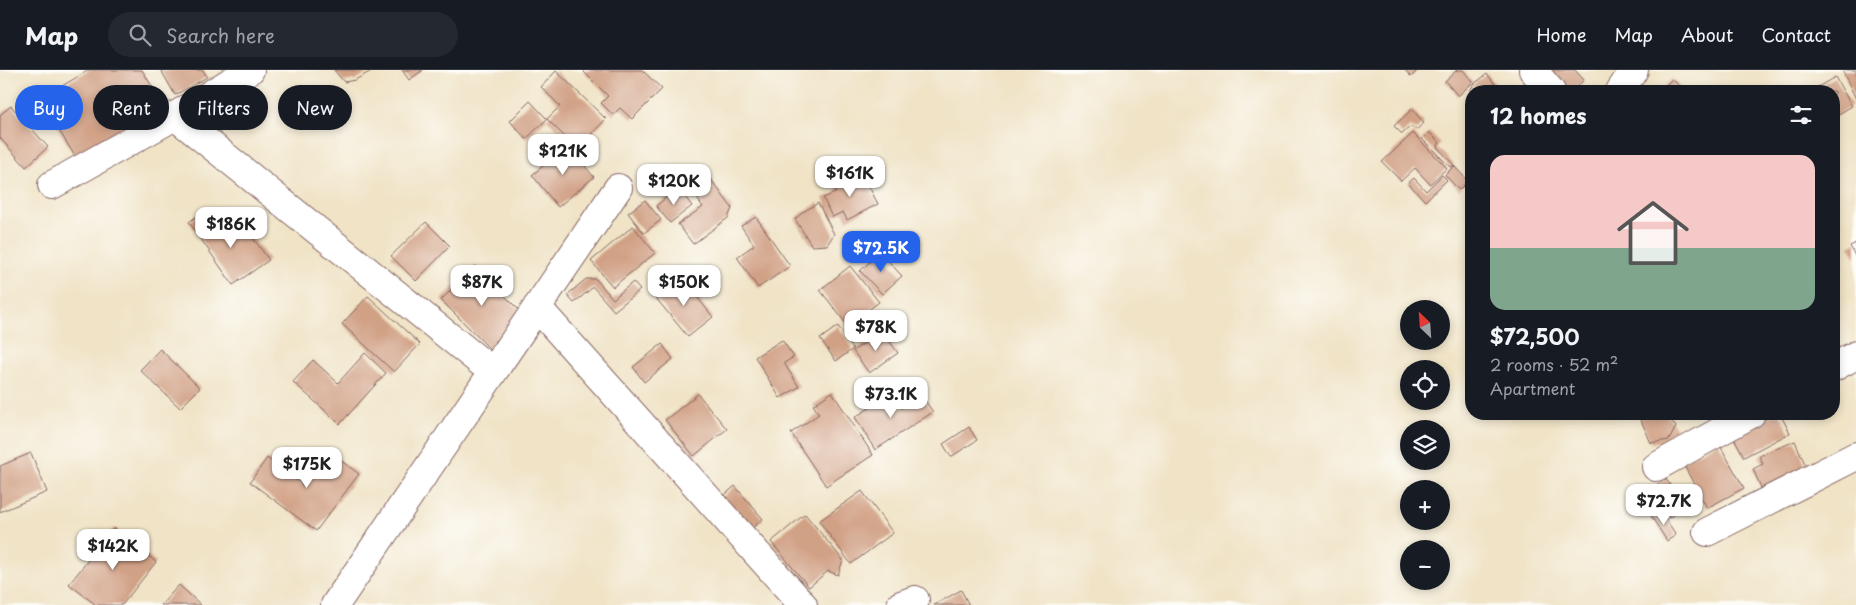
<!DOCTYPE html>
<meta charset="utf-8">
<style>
:root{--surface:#171b24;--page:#242831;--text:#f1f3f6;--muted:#9ea1a6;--line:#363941;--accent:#2563eb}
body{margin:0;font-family:"Playpen Sans",sans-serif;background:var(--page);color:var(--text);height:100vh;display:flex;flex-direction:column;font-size:19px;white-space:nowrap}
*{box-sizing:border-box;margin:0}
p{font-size:16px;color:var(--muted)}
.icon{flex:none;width:28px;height:28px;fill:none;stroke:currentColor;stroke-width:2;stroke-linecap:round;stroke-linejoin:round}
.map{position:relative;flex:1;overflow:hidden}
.drawer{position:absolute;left:1465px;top:15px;width:375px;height:335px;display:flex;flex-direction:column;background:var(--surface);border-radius:20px;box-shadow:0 2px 8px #0003}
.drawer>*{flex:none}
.banner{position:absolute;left:15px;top:15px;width:475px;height:45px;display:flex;gap:10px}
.needle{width:32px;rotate:335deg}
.tools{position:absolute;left:1400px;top:230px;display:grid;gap:10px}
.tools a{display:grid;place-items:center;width:50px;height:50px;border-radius:50%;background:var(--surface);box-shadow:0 2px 8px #0003;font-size:25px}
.price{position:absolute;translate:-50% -42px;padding:0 11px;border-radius:10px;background:#fff;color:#222;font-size:16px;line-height:32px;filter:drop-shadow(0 1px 2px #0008)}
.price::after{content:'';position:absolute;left:50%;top:30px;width:15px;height:11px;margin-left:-8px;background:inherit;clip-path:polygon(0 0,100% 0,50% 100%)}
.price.current{background:var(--accent);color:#fff}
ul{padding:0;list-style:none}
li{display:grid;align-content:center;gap:10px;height:265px;padding:0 25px}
li span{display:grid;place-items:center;height:155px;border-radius:15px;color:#555}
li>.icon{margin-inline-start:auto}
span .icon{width:90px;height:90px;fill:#fffc;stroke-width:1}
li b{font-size:21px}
h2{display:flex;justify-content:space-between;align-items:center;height:60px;padding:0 25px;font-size:21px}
.pill{padding:0 18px;border-radius:22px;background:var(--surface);box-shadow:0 2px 8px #0003;font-size:18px;line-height:45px}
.pill.current{background:var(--accent);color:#fff}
header{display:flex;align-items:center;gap:30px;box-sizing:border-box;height:70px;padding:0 25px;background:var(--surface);border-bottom:1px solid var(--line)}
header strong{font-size:24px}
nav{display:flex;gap:28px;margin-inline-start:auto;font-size:18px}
.search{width:350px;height:45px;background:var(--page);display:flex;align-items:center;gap:12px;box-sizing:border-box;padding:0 18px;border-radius:28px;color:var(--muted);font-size:19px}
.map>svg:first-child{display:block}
.building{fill:#d1a186}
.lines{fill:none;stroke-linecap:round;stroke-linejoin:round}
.minor-casing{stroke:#846461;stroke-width:30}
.minor{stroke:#fff;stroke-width:28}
</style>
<header>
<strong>Map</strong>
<div class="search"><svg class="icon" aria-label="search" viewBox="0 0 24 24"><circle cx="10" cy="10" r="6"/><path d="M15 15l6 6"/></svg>Search here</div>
<nav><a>Home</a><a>Map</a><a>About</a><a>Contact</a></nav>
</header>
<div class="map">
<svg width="1856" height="535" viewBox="0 0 1856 535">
<rect width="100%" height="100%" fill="#fdfcf7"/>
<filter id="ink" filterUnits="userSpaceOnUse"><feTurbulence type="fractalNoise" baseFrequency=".02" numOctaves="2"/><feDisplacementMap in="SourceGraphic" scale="10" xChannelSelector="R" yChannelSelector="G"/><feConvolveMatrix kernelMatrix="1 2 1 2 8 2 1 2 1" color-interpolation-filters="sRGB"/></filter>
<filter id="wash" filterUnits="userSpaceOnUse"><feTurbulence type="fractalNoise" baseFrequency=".0096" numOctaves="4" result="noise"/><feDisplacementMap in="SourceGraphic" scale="20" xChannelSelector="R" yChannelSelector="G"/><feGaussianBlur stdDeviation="1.12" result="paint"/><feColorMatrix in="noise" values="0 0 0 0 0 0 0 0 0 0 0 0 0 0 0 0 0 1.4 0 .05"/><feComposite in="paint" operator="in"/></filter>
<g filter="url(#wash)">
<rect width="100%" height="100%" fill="#f0e3c6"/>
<g id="blocks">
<path class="building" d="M89 0H142L164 36 76 88 40 29Z
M161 0H203L207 7 175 25Z
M334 0H373L355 10 344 12Z
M402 0H423L409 10Z
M586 0H642L662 19 632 49 620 38 613 45 601 33 608 26 584 2Z
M1405 0H1418L1411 7Z
M1457 0H1463L1473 12 1458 26 1445 11Z
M1542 0H1575L1584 10 1573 21H1561Z
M1842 0H1856V29Z
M556 1 606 49 577 79 547 49 560 36 541 17Z
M1487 4 1501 21H1471V37L1465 29 1474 14Z
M1835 7 1852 36 1834 47V21H1811Z
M1672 9 1685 21H1664L1662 19Z
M530 31 547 49 526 69 510 51Z
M11 36 48 77 26 97 0 68V45Z
M1412 39 1424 53 1416 60 1411 56 1402 64 1394 56Z
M1429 62 1440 73 1437 77 1454 95 1450 97 1422 69Z
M1413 63 1447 98 1430 114 1415 98 1401 111 1382 92Z
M568 76 594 107 558 137 532 105Z
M1454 96 1468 111 1459 120 1445 105Z
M707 104 732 138 728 148 693 174 678 154 703 137 689 117 697 108Z
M841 105 867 113 878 134 847 150 843 142 832 147 823 128 835 123Z
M1442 105 1447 110 1425 131 1408 113 1414 108 1426 121Z
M678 118 692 136 670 153 656 136Z
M645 130 661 150 644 163 628 143Z
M818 133 834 164 827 175 812 176 795 149 803 142Z
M202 142 221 168 242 153 269 190 233 215 189 152Z
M756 147 790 196 758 218 737 187 754 175 741 156Z
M426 152 450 176 416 211 391 186Z
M633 156 655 183 613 217 591 191Z
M1856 173V188L1850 176Z
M880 182 902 206 882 224 860 201Z
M475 196 523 244 489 278 441 230Z
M850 196 879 232 848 256 820 220Z
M681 207 713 247 688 267 655 227Z
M586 209H596L613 229 633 212 640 220 614 241 593 217 574 233 567 225Z
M368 226 420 274 394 302 342 254Z
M838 256 853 279 836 291 820 269Z
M882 261 898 283 869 303 853 281Z
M782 270 794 287 784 293 799 317 780 328 755 287Z
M662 274 673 289 644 312 633 297Z
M160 279 200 318 180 338 140 300Z
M365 283 386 303 340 354 293 312 313 290 338 313Z
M832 322 873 385 826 416 791 363 819 344 813 335Z
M698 324 727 359 694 386 665 350Z
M892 324 901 338 921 325 933 342 875 380 855 347Z
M1644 344H1666L1676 357 1669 370 1651 373 1639 346Z
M1775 344H1780L1790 363 1744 387 1733 366Z
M969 357 977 370 951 387 943 374Z
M1795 371 1808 401 1762 420 1753 399 1763 394 1759 386Z
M1718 372 1744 418 1707 438 1682 392Z
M328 381 359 404 316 461 250 412 267 388 303 415Z
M31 383 47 422 0 442V396Z
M1666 409 1685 437 1669 448 1650 419Z
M735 416 763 449 748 462 720 429Z
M862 421 893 463 851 494 819 451Z
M1660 440 1676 465 1667 471 1651 446Z
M805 444 843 490 838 505 828 501 809 517 771 472Z
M114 458 156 492 122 535H96L69 514Z
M179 515 201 535H161Z
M961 520 969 535H934Z"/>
</g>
</g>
<g filter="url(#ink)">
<use href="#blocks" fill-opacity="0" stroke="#846461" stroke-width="1"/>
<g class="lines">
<g class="minor-casing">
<path id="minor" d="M1533 0 1551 21
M1620 21 1634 0
M175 46 493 302
M52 115 175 46 250 0
M537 237 803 535
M1834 297 1856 285
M1656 397 1751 344
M1707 462 1856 386
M335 535 618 118
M901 535 915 530"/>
</g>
<use href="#minor" class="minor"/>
</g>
</g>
</svg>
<div class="tools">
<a><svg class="needle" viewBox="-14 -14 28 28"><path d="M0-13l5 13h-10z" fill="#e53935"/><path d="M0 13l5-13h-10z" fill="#9ea1a6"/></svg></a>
<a><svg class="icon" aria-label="locate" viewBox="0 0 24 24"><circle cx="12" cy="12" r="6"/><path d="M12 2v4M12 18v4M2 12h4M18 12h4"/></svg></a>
<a><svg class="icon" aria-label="layers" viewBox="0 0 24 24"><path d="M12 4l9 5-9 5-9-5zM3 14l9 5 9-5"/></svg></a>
<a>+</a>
<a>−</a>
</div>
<b class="price" style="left:563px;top:106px">$121K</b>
<b class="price" style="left:850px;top:128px">$161K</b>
<b class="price" style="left:674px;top:136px">$120K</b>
<b class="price" style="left:231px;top:179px">$186K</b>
<b class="price current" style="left:881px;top:203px">$72.5K</b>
<b class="price" style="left:482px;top:237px">$87K</b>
<b class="price" style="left:684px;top:237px">$150K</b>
<b class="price" style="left:876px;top:282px">$78K</b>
<b class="price" style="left:891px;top:349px">$73.1K</b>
<b class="price" style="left:307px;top:419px">$175K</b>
<b class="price" style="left:1664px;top:456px">$72.7K</b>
<b class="price" style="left:113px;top:501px">$142K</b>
<div class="banner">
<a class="pill current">Buy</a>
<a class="pill">Rent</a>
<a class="pill">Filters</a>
<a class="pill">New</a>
</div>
<section class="drawer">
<h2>12 homes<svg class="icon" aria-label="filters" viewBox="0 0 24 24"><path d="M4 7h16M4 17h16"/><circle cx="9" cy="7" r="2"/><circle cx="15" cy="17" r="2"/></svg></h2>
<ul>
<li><span style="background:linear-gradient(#f6c9c9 60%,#7fa58c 0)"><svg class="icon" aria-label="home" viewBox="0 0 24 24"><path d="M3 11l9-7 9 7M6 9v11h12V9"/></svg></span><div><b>$72,500</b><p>2 rooms · 52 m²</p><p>Apartment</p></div></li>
</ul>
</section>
</div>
